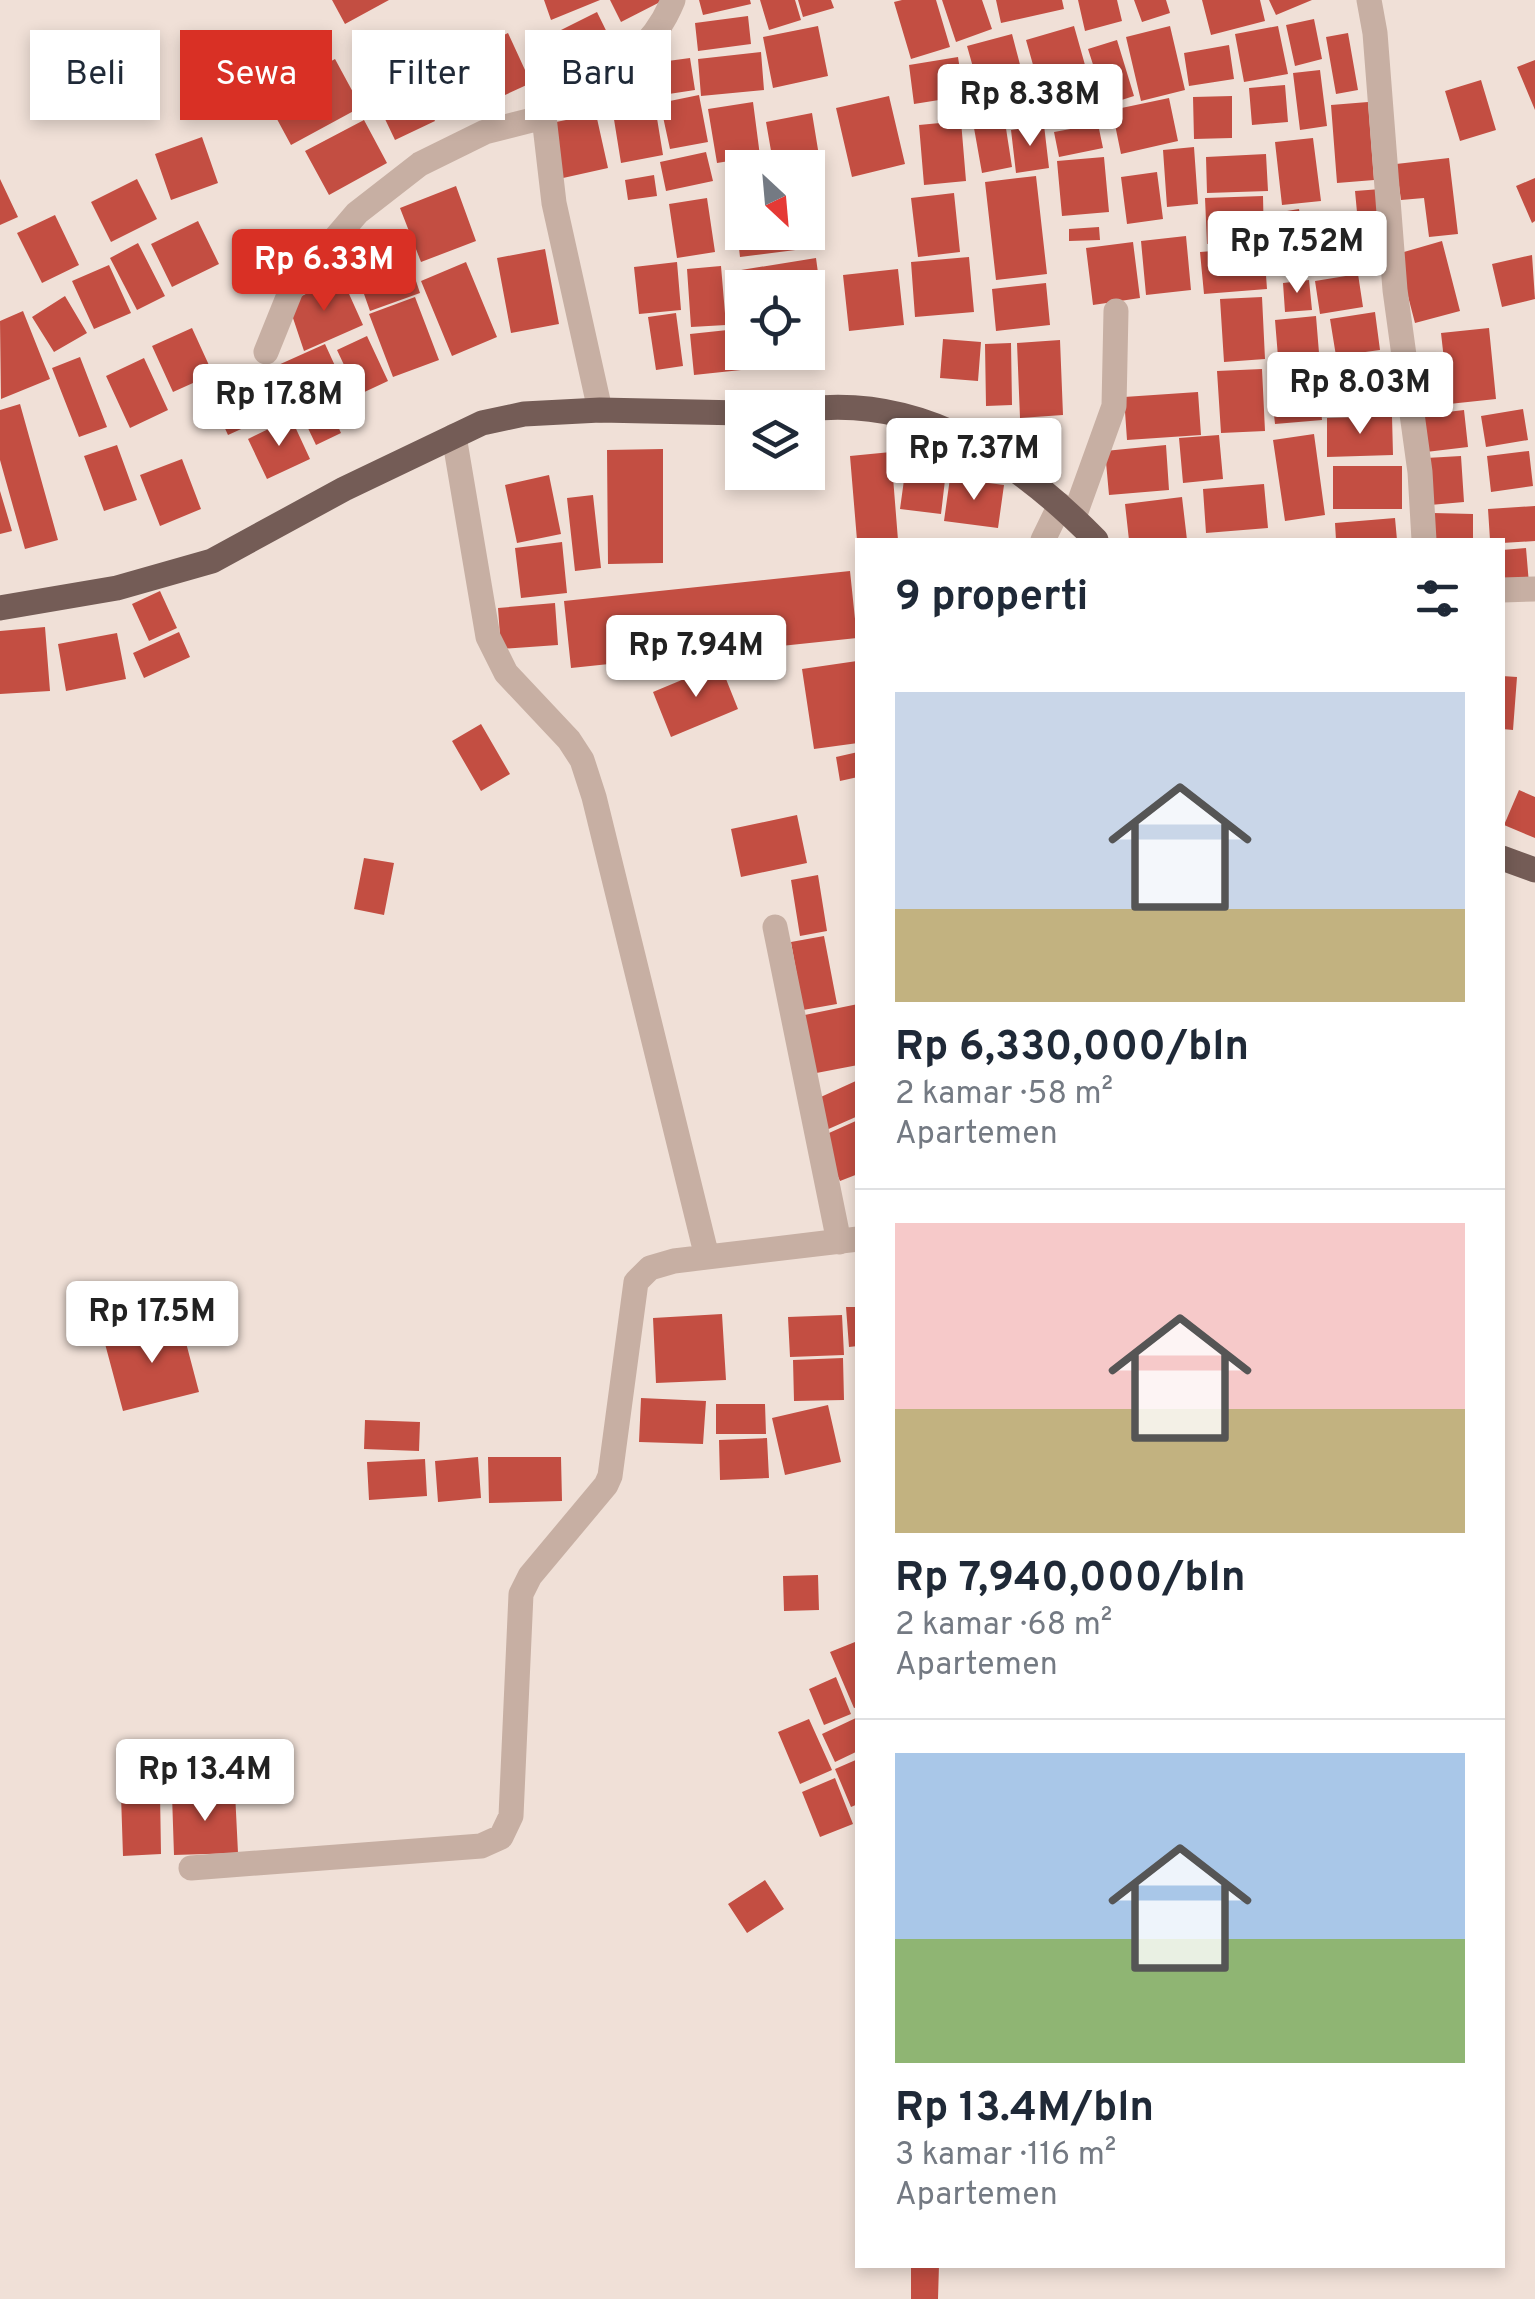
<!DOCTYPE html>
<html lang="id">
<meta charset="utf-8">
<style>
:root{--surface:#fff;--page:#f6f6f7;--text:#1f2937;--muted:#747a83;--line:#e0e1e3;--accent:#d93025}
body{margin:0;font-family:Overpass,sans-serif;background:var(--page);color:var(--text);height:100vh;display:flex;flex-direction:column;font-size:38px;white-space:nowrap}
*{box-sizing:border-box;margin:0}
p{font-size:32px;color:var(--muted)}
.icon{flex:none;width:55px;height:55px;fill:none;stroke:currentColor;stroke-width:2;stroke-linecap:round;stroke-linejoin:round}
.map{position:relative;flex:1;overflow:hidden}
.details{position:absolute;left:855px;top:538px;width:650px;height:1730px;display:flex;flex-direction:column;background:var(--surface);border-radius:0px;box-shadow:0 5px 15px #0003}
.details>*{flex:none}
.hud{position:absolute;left:30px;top:30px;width:675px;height:90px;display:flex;gap:20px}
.needle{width:65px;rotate:154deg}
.fabs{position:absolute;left:725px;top:150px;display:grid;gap:20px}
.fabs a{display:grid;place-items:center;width:100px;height:100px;border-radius:0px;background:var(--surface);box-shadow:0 5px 15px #0003;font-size:50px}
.price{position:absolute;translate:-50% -85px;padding:0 22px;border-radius:10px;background:#fff;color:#222;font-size:32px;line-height:65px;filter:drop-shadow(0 2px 5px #0008)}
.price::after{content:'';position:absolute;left:50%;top:60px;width:30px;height:22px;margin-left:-15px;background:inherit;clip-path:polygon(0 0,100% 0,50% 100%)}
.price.active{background:var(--accent);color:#fff}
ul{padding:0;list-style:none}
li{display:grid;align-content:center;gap:20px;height:530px;padding:0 40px}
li+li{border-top:2px solid var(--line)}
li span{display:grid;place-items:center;height:310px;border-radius:0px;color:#555}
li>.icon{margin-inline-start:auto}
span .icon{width:180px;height:180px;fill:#fffc;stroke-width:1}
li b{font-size:42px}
h2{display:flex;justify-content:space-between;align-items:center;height:120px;padding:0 40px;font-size:42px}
.tag{padding:0 35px;border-radius:0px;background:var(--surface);box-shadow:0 5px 15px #0003;font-size:35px;line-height:90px}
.tag.active{background:var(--accent);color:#fff}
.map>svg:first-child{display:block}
.building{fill:#c34e42}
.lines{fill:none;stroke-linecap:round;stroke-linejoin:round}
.minor{stroke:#c7afa3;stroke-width:25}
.major{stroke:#745c56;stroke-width:25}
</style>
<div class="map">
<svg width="1535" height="2299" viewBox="0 0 1535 2299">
<rect width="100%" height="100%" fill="#f0e0d7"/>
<path class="building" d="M332 0H389L345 24Z
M544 0H600L551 20Z
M610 0H664L621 22Z
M699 0H750L751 4 703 15Z
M760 0H795L801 20 769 30Z
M798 0H831L834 8 803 17Z
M902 0H936L950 47 911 59 894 2Z
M942 0H982L992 29 956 42Z
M996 0H1062L1064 9 1001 23Z
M1078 0H1117L1122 21 1085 31Z
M1134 0H1166L1170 13 1142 22Z
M1202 0H1260L1265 21 1211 35Z
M1269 0H1312L1276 15Z
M597 12 620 59 568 84 545 38Z
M748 16 751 44 698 51 695 23Z
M1314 19 1322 59 1295 66 1286 25Z
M818 26 828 76 773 88 763 37Z
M1074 26 1085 65 1037 79 1026 40Z
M1170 26 1185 90 1141 101 1126 37Z
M1278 26 1288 74 1244 82 1235 34Z
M508 33 531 83 470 111 447 62Z
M1348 33 1358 90 1336 94 1326 37Z
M1012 34 1024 80 980 92 967 46Z
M395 37 435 121 395 140 355 56Z
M1117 40 1134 96 1106 105 1088 49Z
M1229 45 1234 79 1189 86 1184 53Z
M761 52 764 90 701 96 698 59Z
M958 57 964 96 914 104 909 65Z
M690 58 695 90 636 99 631 66Z
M335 59 361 107 291 145 265 97Z
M1535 60V110L1517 67Z
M1088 70 1099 112 1062 122 1051 81Z
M1320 70 1327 126 1300 130 1293 73Z
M1481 80 1496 130 1460 141 1445 91Z
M1285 85 1288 122 1252 125 1249 88Z
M1029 89 1033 113 984 122 980 97Z
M699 95 708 142 670 149 660 103Z
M889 96 905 164 852 177 836 108Z
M1232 96V138L1194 139 1193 97Z
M1169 98 1178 141 1121 154 1112 110Z
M654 100 663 155 621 163 612 107Z
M753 102 760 156 717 163 708 109Z
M1368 102 1374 180 1337 183 1331 105Z
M812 113 822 174 808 176V168H774L766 122Z
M596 114 608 168 563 178 551 123Z
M364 120 387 163 329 195 305 151Z
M961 121 966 181 924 185 919 125Z
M1005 122 1012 167 982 173 974 128Z
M1098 124 1103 148 1059 157 1054 132Z
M1044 125 1049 168 1016 173 1011 130Z
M202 137 218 183 171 200 155 154Z
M1313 138 1321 201 1282 205 1275 142Z
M1194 147 1198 204 1167 207 1163 150Z
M706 152 713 181 666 191 660 162Z
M1266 154 1268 191 1207 193 1206 157Z
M1104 157 1109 212 1062 216 1057 161Z
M1449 158 1458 234 1429 237 1424 198 1401 200 1396 164Z
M1157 172 1163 219 1127 224 1121 177Z
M654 175 657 196 628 200 625 180Z
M1036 176 1047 274 996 280 985 182Z
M1535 178V221L1532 223 1516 186Z
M0 179 18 217 0 225Z
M137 179 157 219 111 242 91 202Z
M456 186 476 241 421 262 400 208Z
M1381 189 1388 262 1362 265 1355 191Z
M954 193 960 252 918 257 911 198Z
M1263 196 1264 242 1207 244 1205 198Z
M707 198 715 252 677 258 669 204Z
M808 204H813L819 247 740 257 735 213 742 212V232H808Z
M1299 209 1309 268 1285 272 1275 213Z
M55 215 79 265 42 283 17 233Z
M1346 216 1354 261 1314 268 1307 222Z
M198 221 219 264 172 287 151 244Z
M1099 227 1100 240 1069 241V229Z
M1186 236 1191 290 1146 295 1141 241Z
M1442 241 1460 311 1415 323 1397 254Z
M403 242 420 293 370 311 352 260Z
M1133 242 1140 298 1093 305 1086 248Z
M138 243 165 296 137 310 110 258Z
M1264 247 1267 289 1204 294 1200 252Z
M545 249 559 324 511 333 497 258Z
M1532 255 1535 299 1502 307 1492 264Z
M969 257 974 312 915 317 911 262Z
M816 258 821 295 808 297V288H743L741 270Z
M466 262 497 337 452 356 421 281Z
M677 262 681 310 639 314 634 267Z
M109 265 131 313 94 329 72 281Z
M721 266 726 325 691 327 687 269Z
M898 269 904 325 849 331 843 275Z
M1358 274 1363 307 1320 314 1315 281Z
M341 276 363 325 304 351 288 303Z
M1309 280 1312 310 1285 312 1283 283Z
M1046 283 1050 325 996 331 992 289Z
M65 296 87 333 54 352 32 317Z
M415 297 439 360 393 377 369 314Z
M1262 297 1265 359 1224 362 1220 299Z
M23 311 50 379 1 399 0 321Z
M1375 312 1380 350 1336 356 1330 319Z
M676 313 683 366 656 370 648 317Z
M1316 316 1319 353 1278 357 1275 320Z
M192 328 213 374 173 392 152 346Z
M1489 328 1496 399 1449 404 1441 333Z
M737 329 741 370 694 375 690 334Z
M367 336 388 381 358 395 337 350Z
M943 339 981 342 978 381 940 378Z
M1060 340 1063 415 1020 418 1017 343Z
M1011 343 1012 405 986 406 985 344Z
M325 344 342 381 293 403 276 366Z
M1389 355 1394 408 1337 413 1332 360Z
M80 357 107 427 79 437 52 368Z
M1437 357 1441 403 1418 406 1413 359Z
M144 358 168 410 130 428 106 376Z
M1317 364 1322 420 1275 424 1269 368Z
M1262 369 1265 431 1221 433 1217 371Z
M266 372 283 410 228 435 211 398Z
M1198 392 1201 435 1127 440 1124 397Z
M323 394 341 433 316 445 297 405Z
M20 404 58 540 25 549 0 460V410Z
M1523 409 1528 440 1486 447 1481 416Z
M1464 410 1468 447 1426 452 1422 415Z
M1392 416 1393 455 1327 457V418Z
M291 418 310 459 267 479 248 439Z
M1314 434 1325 515 1285 521 1273 440Z
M1219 435 1223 479 1183 483 1179 438Z
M117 445 137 500 104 511 84 456Z
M1166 445 1169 490 1109 495 1105 451Z
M663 449V563L608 564 607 450Z
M1529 451 1533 486 1491 492 1487 456Z
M891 452 898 540H857L850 456Z
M1461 456 1464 502 1430 505 1426 458Z
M907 458 947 463 941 514 900 509Z
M182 459 201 509 160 526 140 475Z
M1333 466H1402V509H1333Z
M549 475 561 534 517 543 505 485Z
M950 478 1004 485 998 528 944 521Z
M1264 484 1268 528 1206 533 1203 489Z
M0 491 12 531 0 534Z
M593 495 601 568 575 571 567 498Z
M1182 497 1187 540H1129L1125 504Z
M1535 506V541L1502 543V540H1490L1488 509Z
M1433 513 1473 514V540H1432Z
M1395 518 1397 540H1336L1335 523Z
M562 542 567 593 521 598 515 548Z
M1526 548 1529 584 1502 586V550Z
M850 571 857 638 571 668 564 601Z
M160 591 177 628 149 641 132 604Z
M555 603 558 645 501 649 498 608Z
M45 627 50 691 0 694V631Z
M179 632 190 657 144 678 133 653Z
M117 633 126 679 66 691 58 644Z
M857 661 858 743 814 749 802 669Z
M720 664 738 709 671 737 653 692Z
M1502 676 1517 677 1513 730 1502 729Z
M481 724 510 774 481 791 452 741Z
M858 752V777L840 781 836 757Z
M1519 790 1535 797V838L1504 825Z
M797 815 807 863 741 877 731 829Z
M364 858 394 863 384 915 354 909Z
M818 875 827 931 800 936 791 880Z
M824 936 837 1004 803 1010 791 942Z
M858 1004V1065L806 1075 795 1017Z
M858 1080V1116L824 1131 812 1101Z
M858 1120V1174L840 1181 820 1137Z
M846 1307H858V1346L849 1347Z
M722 1314 726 1380 656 1383 653 1318Z
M842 1315 844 1355 790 1357 788 1317Z
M180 1320 199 1392 123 1411 104 1340Z
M843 1358 844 1400 794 1401 793 1360Z
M641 1398 706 1401 703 1444 639 1442Z
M716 1404H765L766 1434H716Z
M828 1405 841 1462 785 1475 772 1418Z
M365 1420 420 1422 419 1451 364 1449Z
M767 1438 769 1478 720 1480 719 1440Z
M478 1457 481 1498 438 1502 435 1461Z
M488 1457H561L562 1501 489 1503Z
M425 1459 427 1496 369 1500 367 1462Z
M818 1575 819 1610 784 1611 783 1576Z
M855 1642 858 1707 854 1708 830 1652Z
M836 1677 851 1714 824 1725 809 1689Z
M858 1717V1751L835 1762 822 1734Z
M809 1719 832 1770 800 1784 778 1732Z
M858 1759V1804L851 1807 835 1769Z
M835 1778 853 1824 820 1837 802 1792Z
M235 1792 238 1853 174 1855 172 1795Z
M160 1793 161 1854 123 1856 121 1795Z
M765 1880 784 1909 747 1933 728 1904Z
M911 2265H939L938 2299H911Z"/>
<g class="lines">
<path class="minor" d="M1369 0 1375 33 1395 290 1420 472 1424 540
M544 117 554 203 600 410
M266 352 291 290 357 213 420 164 485 132 544 117 550 108C602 76 649 60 673 0
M454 436 488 637 506 673 569 740 582 760 594 797 707 1257
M1074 517 1114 406 1116 311
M1043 540 1060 505
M1502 590 1535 589
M775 927 839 1242
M191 1868 481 1846 501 1837 511 1816 521 1594 530 1576 606 1485 610 1476 636 1282 650 1268 674 1261 858 1239"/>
<path class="major" d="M808 409C925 396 1017 460 1096 540
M0 608 117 588 212 561 344 489 482 423 524 414 600 410 742 413
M1502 858 1535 870"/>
</g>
</svg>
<div class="fabs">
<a><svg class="needle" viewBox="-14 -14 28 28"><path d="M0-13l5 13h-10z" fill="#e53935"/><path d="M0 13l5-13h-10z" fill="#747a83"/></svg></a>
<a><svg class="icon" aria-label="locate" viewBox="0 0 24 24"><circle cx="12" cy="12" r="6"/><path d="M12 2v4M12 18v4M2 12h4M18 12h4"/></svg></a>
<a><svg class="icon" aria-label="layers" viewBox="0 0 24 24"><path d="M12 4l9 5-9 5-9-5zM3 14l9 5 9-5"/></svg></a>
</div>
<b class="price" style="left:1030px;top:149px">Rp 8.38M</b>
<b class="price" style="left:1297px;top:296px">Rp 7.52M</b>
<b class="price active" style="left:324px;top:314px">Rp 6.33M</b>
<b class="price" style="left:1360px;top:437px">Rp 8.03M</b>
<b class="price" style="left:279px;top:449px">Rp 17.8M</b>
<b class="price" style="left:974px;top:503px">Rp 7.37M</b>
<b class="price" style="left:696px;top:700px">Rp 7.94M</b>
<b class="price" style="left:152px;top:1366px">Rp 17.5M</b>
<b class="price" style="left:205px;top:1824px">Rp 13.4M</b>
<div class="hud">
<a class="tag">Beli</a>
<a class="tag active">Sewa</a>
<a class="tag">Filter</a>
<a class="tag">Baru</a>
</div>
<section class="details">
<h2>9 properti<svg class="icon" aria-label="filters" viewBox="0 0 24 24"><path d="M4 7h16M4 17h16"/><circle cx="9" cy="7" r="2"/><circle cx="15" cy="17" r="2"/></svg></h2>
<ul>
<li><span style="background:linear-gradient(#c9d6e8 70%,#c2b280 0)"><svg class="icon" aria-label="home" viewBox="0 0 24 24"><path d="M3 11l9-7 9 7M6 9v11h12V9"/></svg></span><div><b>Rp 6,330,000/bln</b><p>2 kamar · 58 m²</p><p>Apartemen</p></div></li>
<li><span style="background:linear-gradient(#f6c9c9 60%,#c2b280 0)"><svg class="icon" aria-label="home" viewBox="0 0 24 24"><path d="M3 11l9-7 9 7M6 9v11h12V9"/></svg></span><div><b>Rp 7,940,000/bln</b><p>2 kamar · 68 m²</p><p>Apartemen</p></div></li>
<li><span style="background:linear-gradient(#a9c7e8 60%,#8fb573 0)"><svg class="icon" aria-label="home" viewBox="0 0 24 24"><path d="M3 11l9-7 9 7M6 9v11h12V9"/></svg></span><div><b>Rp 13.4M/bln</b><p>3 kamar · 116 m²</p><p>Apartemen</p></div></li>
</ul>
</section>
</div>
